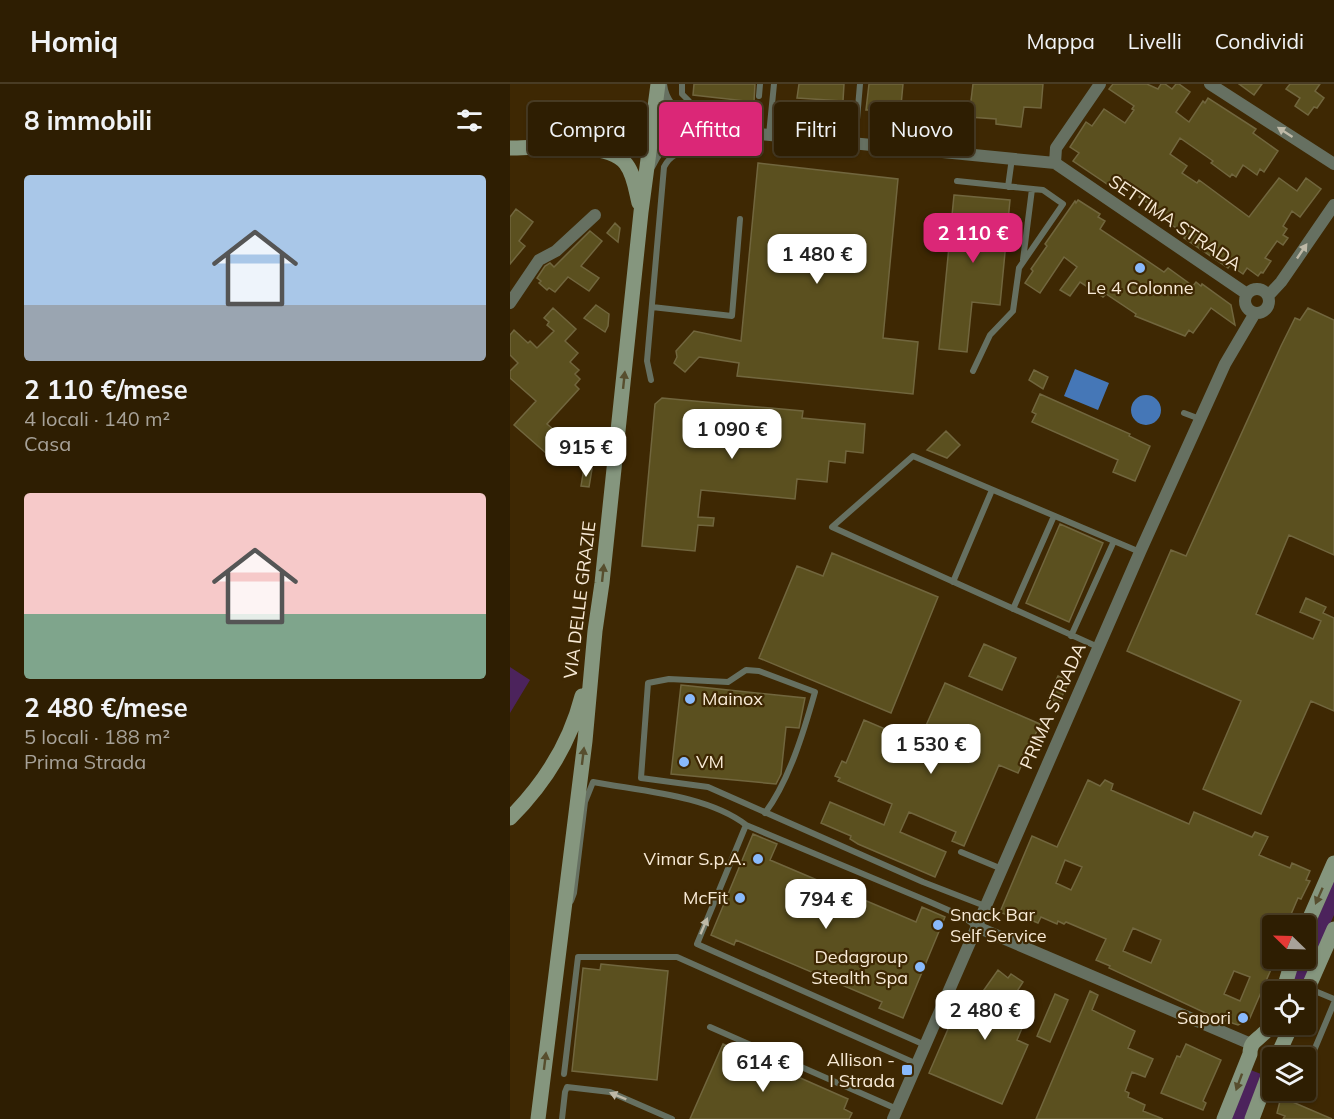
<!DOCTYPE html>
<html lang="it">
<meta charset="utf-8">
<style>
:root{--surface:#2e1e02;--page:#36270c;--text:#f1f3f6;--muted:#a7a299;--line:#493c24;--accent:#db2777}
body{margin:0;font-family:Mulish,sans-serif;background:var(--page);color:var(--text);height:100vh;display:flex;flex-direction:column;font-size:22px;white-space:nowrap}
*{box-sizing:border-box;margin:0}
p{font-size:20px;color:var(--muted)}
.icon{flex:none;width:33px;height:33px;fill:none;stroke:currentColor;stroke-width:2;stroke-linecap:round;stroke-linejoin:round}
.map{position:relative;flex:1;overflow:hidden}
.details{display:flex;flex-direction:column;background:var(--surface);width:510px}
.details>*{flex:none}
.banner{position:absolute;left:18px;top:18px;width:570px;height:54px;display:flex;gap:12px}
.needle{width:39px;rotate:293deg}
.controls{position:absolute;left:752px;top:831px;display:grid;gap:12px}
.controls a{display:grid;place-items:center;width:54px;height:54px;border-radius:6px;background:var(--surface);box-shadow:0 2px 4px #0004,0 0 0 2px var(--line);font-size:30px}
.price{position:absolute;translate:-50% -51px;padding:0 14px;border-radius:12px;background:#fff;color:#222;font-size:20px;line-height:39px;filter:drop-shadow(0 2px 3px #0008)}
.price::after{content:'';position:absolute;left:50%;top:36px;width:18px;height:14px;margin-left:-9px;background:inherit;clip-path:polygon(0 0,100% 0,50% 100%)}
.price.active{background:var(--accent);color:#fff}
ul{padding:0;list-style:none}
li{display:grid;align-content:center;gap:12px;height:318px;padding:0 24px}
li span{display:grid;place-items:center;height:186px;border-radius:6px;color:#555}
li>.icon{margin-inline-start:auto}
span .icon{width:108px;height:108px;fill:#fffc;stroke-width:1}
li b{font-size:26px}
h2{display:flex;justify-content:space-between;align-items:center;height:72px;padding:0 24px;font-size:26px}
.tag{padding:0 21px;border-radius:6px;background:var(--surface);box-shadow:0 2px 4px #0004,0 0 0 2px var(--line);font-size:21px;line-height:54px}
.tag.active{background:var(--accent);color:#fff}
header{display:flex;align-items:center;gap:36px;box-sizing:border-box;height:84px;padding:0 30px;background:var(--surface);border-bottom:2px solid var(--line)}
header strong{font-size:28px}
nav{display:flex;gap:33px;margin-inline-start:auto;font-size:21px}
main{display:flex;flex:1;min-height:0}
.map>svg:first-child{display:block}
.green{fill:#4c235c}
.water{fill:#4577b7}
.building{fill:#5b501f;stroke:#71663e;stroke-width:1.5;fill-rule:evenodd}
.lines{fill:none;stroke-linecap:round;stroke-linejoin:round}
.lane{stroke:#667061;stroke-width:6}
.street{stroke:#667061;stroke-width:12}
.secondary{stroke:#85967e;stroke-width:15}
.oneway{fill:#beb9a7}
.oneway2{fill:#574e2e}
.poi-dot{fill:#89bafc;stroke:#3e2803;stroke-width:2}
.labels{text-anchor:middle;stroke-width:4.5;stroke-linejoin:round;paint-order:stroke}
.street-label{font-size:18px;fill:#f8ead6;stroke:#3e2803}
.poi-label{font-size:18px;fill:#f8ead6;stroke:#3e2803;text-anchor:end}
</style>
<header>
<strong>Homiq</strong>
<nav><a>Mappa</a><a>Livelli</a><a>Condividi</a></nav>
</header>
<main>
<section class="details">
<h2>8 immobili<svg class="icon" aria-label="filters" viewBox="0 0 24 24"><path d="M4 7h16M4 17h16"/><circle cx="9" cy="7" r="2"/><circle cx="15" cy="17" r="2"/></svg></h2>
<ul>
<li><span style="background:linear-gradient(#a9c7e8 70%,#9aa5b1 0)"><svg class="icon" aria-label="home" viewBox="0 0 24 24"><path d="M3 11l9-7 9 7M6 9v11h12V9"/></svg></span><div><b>2 110 €/mese</b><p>4 locali · 140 m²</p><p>Casa</p></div></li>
<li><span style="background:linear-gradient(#f6c9c9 65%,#7fa58c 0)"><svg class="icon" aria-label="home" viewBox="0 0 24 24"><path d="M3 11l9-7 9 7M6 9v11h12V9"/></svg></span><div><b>2 480 €/mese</b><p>5 locali · 188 m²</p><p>Prima Strada</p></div></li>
</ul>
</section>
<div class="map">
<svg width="824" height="1035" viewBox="0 0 824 1035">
<rect width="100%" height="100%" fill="#3e2803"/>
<path class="green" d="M0 583 20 596 0 629Z
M824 796V831L790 907 779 908 790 875 795 874V864Z
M738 985 751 990 735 1035H720Z"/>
<path class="water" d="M565 285 599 299 588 326 554 312Z
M621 326a15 15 0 1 1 30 0a15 15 0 1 1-30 0Z"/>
<path class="building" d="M184 0H245L244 18 183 11Z
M289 0H334L333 17 287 14Z
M359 0H393L389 43 362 40 363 26H356Z
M463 0H533L531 24 514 23 511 43 486 40V35L459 33Z
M603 0H637L648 5 651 0H655L662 5 666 0H669L680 8 666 28 679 38 693 17 695 19 698 14 746 45 743 49 768 67 754 88 750 85 747 91 733 81 726 93 722 90 720 93 701 79 703 77 670 54 660 70 677 82 672 89 687 99 689 96 739 133 769 94 787 107 796 94 811 105 790 133 782 127 773 142 777 145 773 151 778 154 773 161 767 157 755 174 761 177 753 189 751 188 748 192 737 184 733 190 720 181 718 184 674 154 676 151 638 124 640 121 629 113 633 107 611 93 603 104 563 77 569 69 560 63 576 38 582 42 594 25 615 39 624 26 622 25 624 22 599 5Z
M729 0H752L744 11Z
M780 0H810L805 7 814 14 807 24 804 23 798 31 785 22 790 14 776 5Z
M248 79 388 95 373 254 408 258 403 310 227 292 229 279 189 273 175 288 164 279 167 273 166 267 184 247 231 257Z
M444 111 500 116 490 221 462 218 457 268 429 265Z
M568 116 590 130 588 133 595 137 590 145 654 188 658 184 683 202 686 198 691 202 692 200 721 221 725 241 701 224 683 249 679 246 675 252 625 232 626 230 596 210 593 213 570 198 560 212 550 206 567 183 554 173 530 209 515 199 523 187 521 185 537 162 535 160 565 117 566 119Z
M6 125 23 138 9 157 15 162 0 180V133Z
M105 139 110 144 108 158 97 149Z
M80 147 92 157 71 182 89 194 79 207 58 193 45 208 39 204 37 206 29 199 31 197 27 194 35 182 40 179 44 183Z
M86 221 99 230 98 242 95 248 74 234Z
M43 224 66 245 55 257 68 269 60 278 69 286 65 290 70 295 65 301 69 305 37 340 57 357 53 362 56 365 45 377 4 341 26 317 0 294V287L8 279 0 271V251L4 246 18 259 20 257 27 264 44 247 37 241 39 238 34 234Z
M798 224 824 236V471L779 451 746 530 803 555 811 537 790 528 796 514 816 523 813 529 824 534V627L801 617 751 730 693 705 731 617 617 567 661 466 676 472 771 262 785 234 790 236Z
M524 286 538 293 533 305 519 296Z
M530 310 620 350 619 352 640 362 625 397 603 388 608 376 522 338 526 330 522 328Z
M152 314 293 327 292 334 355 340 353 369 336 367 335 379 319 377 317 398 287 395 285 415 191 406 188 433 204 434 203 442 188 441 185 467 132 462 145 320Z
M436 347 450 361 437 374 417 366Z
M74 384 82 385 79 403 71 402Z
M550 440 593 459 559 538 516 519Z
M322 469 428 513 381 629 249 574 287 482 313 492Z
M474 560 506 574 492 606 459 592Z
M548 592 559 597 549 619 538 614Z
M435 599 530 640 508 689 489 681 454 762 442 757 446 748 399 728 390 748 436 768 425 793 348 760 340 755 341 752 311 739 320 718 374 741 382 720 328 697 330 694 325 692 332 677 336 679 354 636 403 657 404 652 410 655Z
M171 601 295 614 289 644 276 643 271 690 266 700 161 690Z
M578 696 590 702 595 696 603 700 601 706 679 740 684 728 742 753 745 748 758 753 749 771 780 784 782 779 800 787 796 796 800 797 791 815 788 814 776 842H762V874H766L739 936 728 941 704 933 599 884 600 882 586 876 596 855 556 838 554 840 548 837 547 840 531 833 528 839 516 834 514 838 490 828 522 752 547 763ZM555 776 572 783 561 806 546 799ZM623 844 651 856 641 879 613 867ZM724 887 740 893 730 917 714 910Z
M243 750 267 760 260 776 406 838 412 823 435 833 393 934 369 924 372 918 226 856 224 861 201 851Z
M91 880 158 887 147 996 62 987 73 884 90 886Z
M488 886 498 894 501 890 513 898 502 915 521 923 507 956 518 961 492 1020 419 989 445 929 450 931 459 909 469 913Z
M580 907 588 911 582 926 625 947 618 964 643 975 635 993 622 988 615 1007 619 1009 618 1013 635 1021 633 1027 653 1035H526Z
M545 910 558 916 540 958 527 952Z
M213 960 338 1015 334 1025 342 1029 339 1035H180Z
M676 960 711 976 693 1017 696 1019 693 1026 651 1009 667 972 670 973Z
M771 1013 822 1035H773L775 1032 767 1029Z"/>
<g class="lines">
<path class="lane" d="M172 0V10L179 17 189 44
M249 12 250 0
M259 51 264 0
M345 59 350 0
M447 97 533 106 553 120 509 184 503 227 480 251 463 287
M498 103 502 74
M513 176 522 105
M142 223 222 232 230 135
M141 296 137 277 154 83C164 65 173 70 191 67L198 58 201 45
M674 329 690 335
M443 498 482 406
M503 525 544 432
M561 552 604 457
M588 563 322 443 403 372 630 468
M255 729C279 697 294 647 305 608L249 587 236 586 218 598 159 595 138 599 131 694 198 703 413 798 475 822
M451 768 492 785
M61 817 64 809 75 718 83 698C130 707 197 711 236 741
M800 905 824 915
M200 943 387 1025
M415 961 187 860 236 741 420 818 454 833 467 843
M795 988 824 919
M54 990 68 873H167L407 980
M779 1006 786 1010 787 1006
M52 1035 55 1008 57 1003 100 1008 162 1035"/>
<path class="street" d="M151 0C153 22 170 32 185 45
M700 0 824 80
M545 79 546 64 590 0
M140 81C151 58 163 48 189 44L545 79 737 210
M735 217a12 12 0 1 1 24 0a12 12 0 1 1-24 0Z
M758 212 771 198 824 121
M0 219 29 176 46 167 85 131
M467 843 741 960
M383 1035 630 468 715 280 745 229"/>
<path class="secondary" d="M0 64C28 64 99 56 116 80 124 90 126 107 129 119
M0 734C34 700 60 659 72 612
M795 845 824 779
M773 908 783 874
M795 911 824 845
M770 974 771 964 782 940
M28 1035 75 657 85 547 92 499 131 128 148 0
M714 1035 740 970C740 958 746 957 753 950 757 947 760 941 762 937
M742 1035 762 982"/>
</g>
<defs><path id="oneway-solid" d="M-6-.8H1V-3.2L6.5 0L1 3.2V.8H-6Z" transform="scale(1.5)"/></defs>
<g class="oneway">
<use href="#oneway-solid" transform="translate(775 48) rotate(-147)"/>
<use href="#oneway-solid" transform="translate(792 167) rotate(-56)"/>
<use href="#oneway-solid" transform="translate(194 842) rotate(-67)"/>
<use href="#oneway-solid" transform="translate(108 1012) rotate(-158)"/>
</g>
<g class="oneway2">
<use href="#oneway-solid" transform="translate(114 296) rotate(-84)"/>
<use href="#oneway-solid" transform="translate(93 489) rotate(-84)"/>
<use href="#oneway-solid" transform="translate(73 672) rotate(-83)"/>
<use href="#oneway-solid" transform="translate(809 812) rotate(114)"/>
<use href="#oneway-solid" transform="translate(35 977) rotate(-83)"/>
<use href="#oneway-solid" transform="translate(729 998) rotate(110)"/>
</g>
<g class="poi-dot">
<circle cx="630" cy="184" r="6"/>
<circle cx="180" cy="615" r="6"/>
<circle cx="174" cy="678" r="6"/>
<circle cx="248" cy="775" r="6"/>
<circle cx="230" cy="814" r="6"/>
<circle cx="428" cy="841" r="6"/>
<circle cx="410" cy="883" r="6"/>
<circle cx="733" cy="934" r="6"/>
<rect x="391" y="980" width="12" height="12" rx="3"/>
</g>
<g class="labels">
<g class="street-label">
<text transform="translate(665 139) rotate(34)" y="6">SETTIMA STRADA</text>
<text transform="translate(70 516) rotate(-83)" y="6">VIA DELLE GRAZIE</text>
<text transform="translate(543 622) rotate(-66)" y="6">PRIMA STRADA</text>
</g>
<g class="poi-label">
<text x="630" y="210" text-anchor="middle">Le 4 Colonne</text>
<text x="192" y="621" text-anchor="start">Mainox</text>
<text x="186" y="684" text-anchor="start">VM</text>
<text x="236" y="781">Vimar S.p.A.</text>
<text x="218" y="820">McFit</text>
<text x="440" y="837" text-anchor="start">Snack Bar<tspan x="440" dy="21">Self Service</tspan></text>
<text x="398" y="879">Dedagroup<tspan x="398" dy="21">Stealth Spa</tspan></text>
<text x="721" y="940">Sapori</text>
<text x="385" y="982">Allison -<tspan x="385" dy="21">I Strada</tspan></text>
</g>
</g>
</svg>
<div class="controls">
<a><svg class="needle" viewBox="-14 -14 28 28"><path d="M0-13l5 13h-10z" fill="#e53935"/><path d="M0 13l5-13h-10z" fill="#a7a299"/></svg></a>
<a><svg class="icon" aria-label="locate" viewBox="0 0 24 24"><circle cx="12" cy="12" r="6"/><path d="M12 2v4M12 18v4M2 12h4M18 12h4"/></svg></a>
<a><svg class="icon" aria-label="layers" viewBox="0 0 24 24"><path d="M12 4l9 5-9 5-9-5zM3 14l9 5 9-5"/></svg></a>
</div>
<b class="price active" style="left:463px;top:180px">2 110 €</b>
<b class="price" style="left:307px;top:201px">1 480 €</b>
<b class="price" style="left:222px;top:376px">1 090 €</b>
<b class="price" style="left:76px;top:394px">915 €</b>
<b class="price" style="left:421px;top:691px">1 530 €</b>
<b class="price" style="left:316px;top:846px">794 €</b>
<b class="price" style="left:475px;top:957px">2 480 €</b>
<b class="price" style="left:253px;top:1009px">614 €</b>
<div class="banner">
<a class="tag">Compra</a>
<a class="tag active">Affitta</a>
<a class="tag">Filtri</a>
<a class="tag">Nuovo</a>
</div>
</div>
</main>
